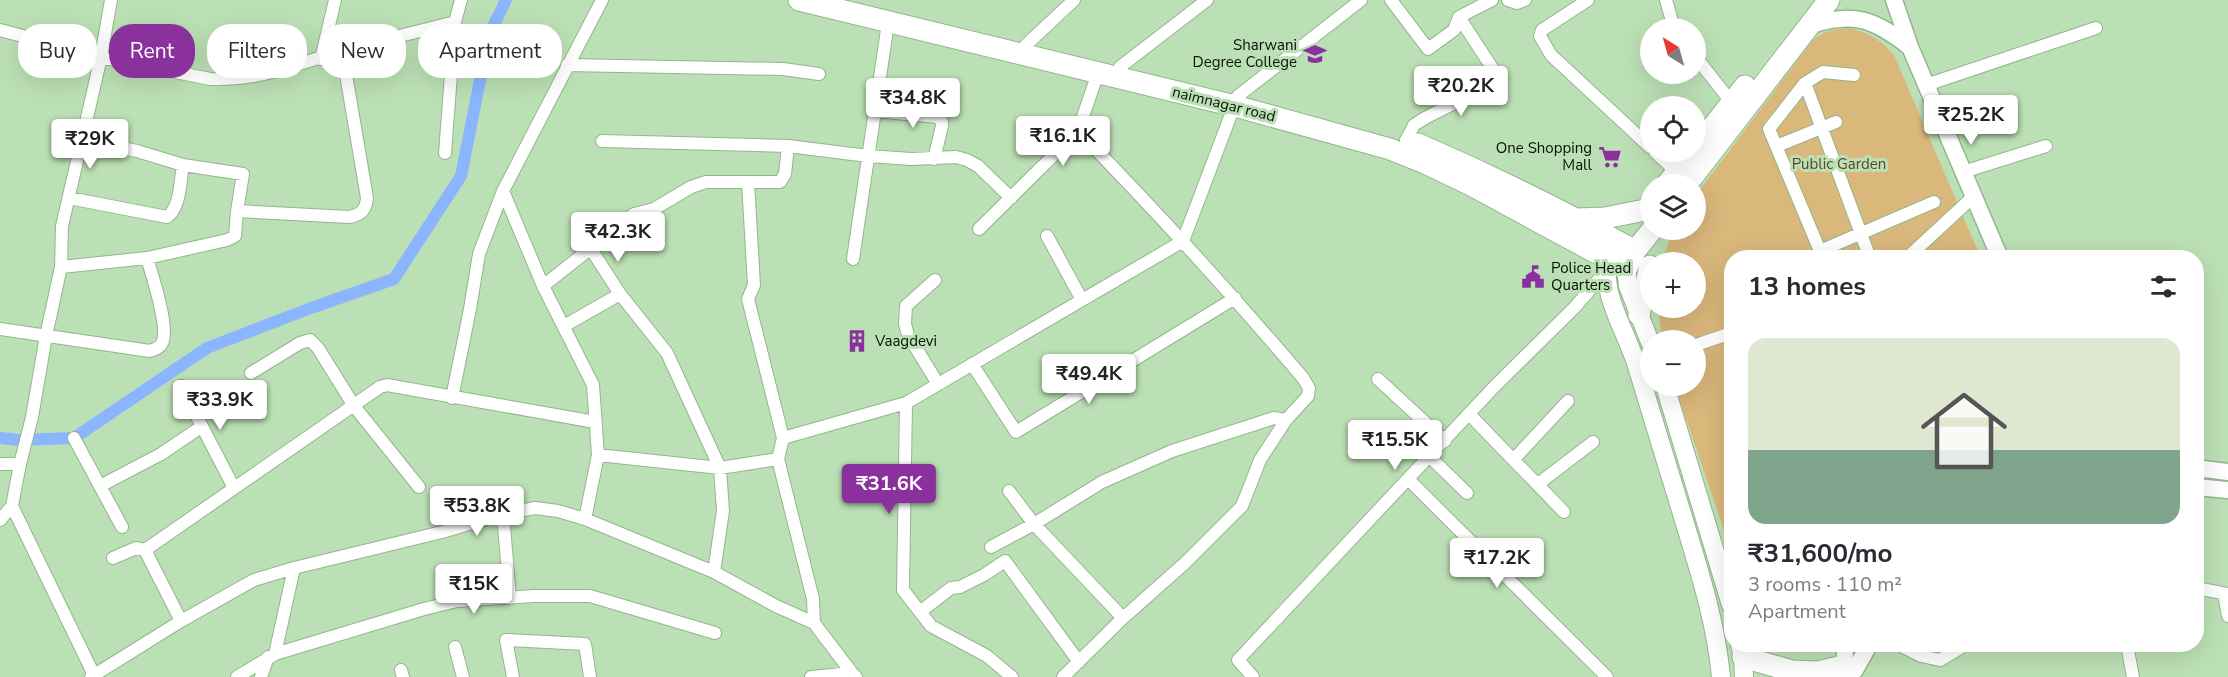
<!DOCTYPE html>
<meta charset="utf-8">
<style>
:root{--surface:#fff;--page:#f7f7f7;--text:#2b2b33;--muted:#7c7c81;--line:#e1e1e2;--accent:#8b319d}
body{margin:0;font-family:"Nunito Sans",sans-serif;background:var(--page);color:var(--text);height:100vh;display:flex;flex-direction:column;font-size:22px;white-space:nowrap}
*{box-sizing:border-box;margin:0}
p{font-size:20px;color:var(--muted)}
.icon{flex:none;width:33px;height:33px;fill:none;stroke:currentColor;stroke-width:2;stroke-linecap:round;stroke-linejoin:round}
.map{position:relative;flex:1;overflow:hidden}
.drawer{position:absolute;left:1724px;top:250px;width:480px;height:402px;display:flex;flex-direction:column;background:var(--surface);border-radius:24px;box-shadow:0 6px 24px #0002}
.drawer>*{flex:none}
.banner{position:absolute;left:18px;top:24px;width:570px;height:54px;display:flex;gap:12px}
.needle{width:39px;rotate:323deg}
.tools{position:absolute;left:1640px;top:18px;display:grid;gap:12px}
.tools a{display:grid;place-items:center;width:66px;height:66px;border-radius:50%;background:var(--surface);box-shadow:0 6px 24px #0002;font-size:30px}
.price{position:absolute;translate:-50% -51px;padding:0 14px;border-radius:6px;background:#fff;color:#222;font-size:20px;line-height:39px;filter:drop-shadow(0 2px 3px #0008)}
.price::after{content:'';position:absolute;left:50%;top:36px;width:18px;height:14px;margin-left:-9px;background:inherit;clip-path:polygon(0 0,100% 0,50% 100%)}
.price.active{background:var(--accent);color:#fff}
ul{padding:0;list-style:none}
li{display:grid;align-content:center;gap:12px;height:318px;padding:0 24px}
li+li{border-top:2px solid var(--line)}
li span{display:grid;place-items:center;height:186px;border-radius:18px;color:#555}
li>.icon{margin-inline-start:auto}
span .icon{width:108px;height:108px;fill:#fffc;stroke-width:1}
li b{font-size:26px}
h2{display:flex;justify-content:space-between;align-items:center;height:72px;padding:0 24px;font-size:26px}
.pill{padding:0 21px;border-radius:24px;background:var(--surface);box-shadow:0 6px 24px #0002;font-size:21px;line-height:54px}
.pill.active{background:var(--accent);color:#fff}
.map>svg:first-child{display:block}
.green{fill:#dab77b}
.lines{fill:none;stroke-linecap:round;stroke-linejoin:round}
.canal{stroke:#8bb6ff;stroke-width:12}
.street-casing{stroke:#93b68c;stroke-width:14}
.secondary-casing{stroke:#93b68c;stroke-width:19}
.primary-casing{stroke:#93b68c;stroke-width:20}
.highway-casing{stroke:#93b68c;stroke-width:23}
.street{stroke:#fff;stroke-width:12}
.secondary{stroke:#fff;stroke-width:16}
.primary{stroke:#fff;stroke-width:18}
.highway{stroke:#fff;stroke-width:21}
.labels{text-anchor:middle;stroke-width:6;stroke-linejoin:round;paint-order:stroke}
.poi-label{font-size:15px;fill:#061204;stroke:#bce0b5;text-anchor:end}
.street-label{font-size:15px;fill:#061204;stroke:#bce0b5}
.park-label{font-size:15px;fill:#5b4724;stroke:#bce0b5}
</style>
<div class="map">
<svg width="2228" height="677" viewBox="0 0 2228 677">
<rect width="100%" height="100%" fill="#bce0b5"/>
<path class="green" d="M1848 28C1868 32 1881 40 1894 55L1981 258H1731V551L1675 386H1695V340H1662L1658 308H1695V262H1662L1673 230H1695V196L1813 40C1824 31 1835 29 1848 28Z"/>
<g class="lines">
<path class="canal" d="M0 438 19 440 74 438 207 348 311 308 394 279 461 176 489 35 506 0"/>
<g class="street-casing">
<path id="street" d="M1391 0 1428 49 1454 30 1459 17 1492 0
M1508 0 1517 3 1525 0
M1588 0 1542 30 1540 36 1551 55 1650 147
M1666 0 1674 28
M0 30 101 57 210 79C261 81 296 64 344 50 381 40 418 32 455 22
M1026 45 1074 0
M1695 56 1732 103
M321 59 335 0
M567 65 783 69 819 74
M1120 67 1207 0
M1854 75 1823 72 1805 83 1769 129 1820 251 1934 202
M1805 83 1870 258
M1926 85 2096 28
M875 111 938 117 942 122V126L934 159
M1406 140 1414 125 1425 118 1500 80 1459 17
M602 141 788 146 868 156 911 159 956 157 967 160 978 166 1011 198
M1777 146 1836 122
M1655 152 1677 172
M445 153 455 22 461 0
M1963 172 2046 146
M503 191 543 286 593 385 598 455 585 519
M69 198 167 217C181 207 180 180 183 165
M237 211 349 217C361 215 366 210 367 198L342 51
M979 229 1078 131 1098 73
M1047 236 1082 300
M591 249 620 294
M1907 258 1974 196
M853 259 888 23
M61 267 147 258 227 240 235 236 237 211 243 174 183 165 137 151 82 140
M935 280 906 306 905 324 908 335 938 384
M543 286 634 214 654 209 691 187 706 182H780L785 174 788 146
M564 326 620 294 667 353 720 468 723 511 714 572
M0 329 150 351C155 349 160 348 162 343 170 329 152 275 147 258
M1699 344 1731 333
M972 364 1016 432 1235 298
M251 373 300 343 310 340 318 348 354 406 419 487
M1378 379 1445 441
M181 386 234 488
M452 398 470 309 479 254 503 191 602 0
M906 403 903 590 931 626 987 656 1012 677
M1469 414 1564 512
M74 438 122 527
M783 438 906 403 1183 241 1238 96 1361 0
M598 455 720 468 778 459 783 438 748 299 754 285 748 182
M1430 457 1467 493
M778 459 813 599 814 623
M1514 459 1568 401
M0 464H20L32 417 46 336 61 267 62 226 101 57 111 0
M1408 479 1607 677
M1538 484 1593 442
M100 486 161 454 201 427
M1009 491 1034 524 1123 618
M12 506 94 675
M503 514 510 598
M0 520 12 506 20 464
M991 547 1034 524 1102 482 1172 451 1274 418 1286 420
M145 550 181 621
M113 558 136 548 145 550 380 387 387 385 595 422
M2196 588 2228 594
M2224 594 2228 616
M920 612 951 588 960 587 984 575 1005 561 1079 662
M1899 645 1921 656 1940 660 1965 645
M2127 645 2133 677
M455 647 463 677
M275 654 294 568
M401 670 403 677
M91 677 181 621 254 580 294 568 442 532 503 514 535 508 558 511 585 519 714 572 776 606 814 623 852 673
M237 677 275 654 424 609 457 601 534 596H590L715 633
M261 677 268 657
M513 677 506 640 585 644 590 677
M811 677 852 673 856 677
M1063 677 1123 618 1185 563 1242 506 1260 460 1286 420 1308 396 1309 388 1303 378C1231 293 1156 211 1078 131
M1253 677 1238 660 1494 387 1575 307 1606 271"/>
</g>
<g class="secondary-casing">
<path id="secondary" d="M1894 0 1910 47 2000 258
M1811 25C1856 11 1874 20 1910 47
M2196 468 2228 472
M2196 487 2228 490
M1844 676 1845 649 1847 645
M1847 677 1855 670 1869 645"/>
</g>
<g class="primary-casing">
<path id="primary" d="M1608 259C1601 295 1625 329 1636 363 1652 414 1667 466 1683 517 1699 570 1716 622 1721 677
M1626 269 1628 286 1650 342
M1665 386 1731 605
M1740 645 1743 657 1744 677"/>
</g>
<g class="highway-casing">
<path id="highway" d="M799 0 1235 106 1390 149 1425 163 1471 185 1626 269 1635 251 1652 230
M1418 144C1492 176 1565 212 1635 251
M1695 149 1745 86
M1667 184 1693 152
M1687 184 1829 0
M1577 219 1605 218 1645 210
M1639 315 1650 266
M1743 657 1792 671 1818 672 1843 666"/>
</g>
<use href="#street" class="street"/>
<use href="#secondary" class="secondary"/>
<use href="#primary" class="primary"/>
<use href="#highway" class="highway"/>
</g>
<defs>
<g id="university-bare" transform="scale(1.8)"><path d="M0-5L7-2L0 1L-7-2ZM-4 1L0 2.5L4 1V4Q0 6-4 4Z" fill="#8b319d" stroke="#bce0b5" stroke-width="2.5" paint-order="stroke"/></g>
<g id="supermarket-bare" transform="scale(1.8)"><path d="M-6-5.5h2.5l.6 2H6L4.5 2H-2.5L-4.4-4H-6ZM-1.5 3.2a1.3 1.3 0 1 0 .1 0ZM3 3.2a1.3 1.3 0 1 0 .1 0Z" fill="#8b319d" stroke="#bce0b5" stroke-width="2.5" paint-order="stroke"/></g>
<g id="civic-bare" transform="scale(1.8)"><path d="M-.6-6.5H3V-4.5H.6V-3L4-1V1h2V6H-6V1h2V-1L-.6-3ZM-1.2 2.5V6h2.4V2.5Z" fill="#8b319d" stroke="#bce0b5" stroke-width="2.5" paint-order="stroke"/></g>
<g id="building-bare" transform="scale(1.8)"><path d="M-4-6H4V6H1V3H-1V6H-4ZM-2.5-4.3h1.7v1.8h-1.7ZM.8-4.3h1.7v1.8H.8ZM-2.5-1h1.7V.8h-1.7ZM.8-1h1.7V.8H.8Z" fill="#8b319d" stroke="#bce0b5" stroke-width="2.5" paint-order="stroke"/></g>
</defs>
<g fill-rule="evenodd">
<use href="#university-bare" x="1315" y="54"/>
<use href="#supermarket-bare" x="1610" y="157"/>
<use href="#civic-bare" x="1533" y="277"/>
<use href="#building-bare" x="857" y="341"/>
</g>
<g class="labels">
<g class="poi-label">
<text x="1297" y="50">Sharwani<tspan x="1297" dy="17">Degree College</tspan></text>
<text x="1592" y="153">One Shopping<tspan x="1592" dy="17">Mall</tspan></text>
<text x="1551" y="273" text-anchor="start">Police Head<tspan x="1551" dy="17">Quarters</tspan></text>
<text x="875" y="346" text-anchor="start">Vaagdevi</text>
</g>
<g class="street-label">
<text transform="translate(1224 104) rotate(14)" y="5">naimnagar road</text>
</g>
<g class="park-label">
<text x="1839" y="169">Public Garden</text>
</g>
</g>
</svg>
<div class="tools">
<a><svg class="needle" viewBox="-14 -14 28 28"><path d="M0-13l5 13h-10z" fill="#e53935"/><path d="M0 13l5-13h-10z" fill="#7c7c81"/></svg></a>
<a><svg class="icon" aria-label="locate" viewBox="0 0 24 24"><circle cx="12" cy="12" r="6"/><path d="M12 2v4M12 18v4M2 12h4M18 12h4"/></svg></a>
<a><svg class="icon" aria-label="layers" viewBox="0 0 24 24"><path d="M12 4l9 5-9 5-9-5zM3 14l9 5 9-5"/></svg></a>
<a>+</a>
<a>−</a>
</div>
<b class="price" style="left:1461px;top:117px">₹20.2K</b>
<b class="price" style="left:913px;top:129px">₹34.8K</b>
<b class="price" style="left:1971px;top:146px">₹25.2K</b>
<b class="price" style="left:1063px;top:167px">₹16.1K</b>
<b class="price" style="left:90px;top:170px">₹29K</b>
<b class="price" style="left:618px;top:263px">₹42.3K</b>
<b class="price" style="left:1089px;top:405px">₹49.4K</b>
<b class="price" style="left:220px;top:431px">₹33.9K</b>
<b class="price" style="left:1395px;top:471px">₹15.5K</b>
<b class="price active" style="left:889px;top:515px">₹31.6K</b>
<b class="price" style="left:477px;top:537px">₹53.8K</b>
<b class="price" style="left:1497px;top:589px">₹17.2K</b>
<b class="price" style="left:474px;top:615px">₹15K</b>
<div class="banner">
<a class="pill">Buy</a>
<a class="pill active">Rent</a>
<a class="pill">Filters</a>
<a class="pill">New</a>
<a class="pill">Apartment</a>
</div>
<section class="drawer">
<h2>13 homes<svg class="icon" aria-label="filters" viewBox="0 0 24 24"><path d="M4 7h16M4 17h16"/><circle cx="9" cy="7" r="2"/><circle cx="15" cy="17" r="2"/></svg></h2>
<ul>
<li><span style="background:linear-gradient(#dfe7d0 60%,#7fa58c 0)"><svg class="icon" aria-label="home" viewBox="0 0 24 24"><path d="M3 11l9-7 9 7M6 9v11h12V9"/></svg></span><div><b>₹31,600/mo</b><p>3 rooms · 110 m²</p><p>Apartment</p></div></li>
</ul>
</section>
</div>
